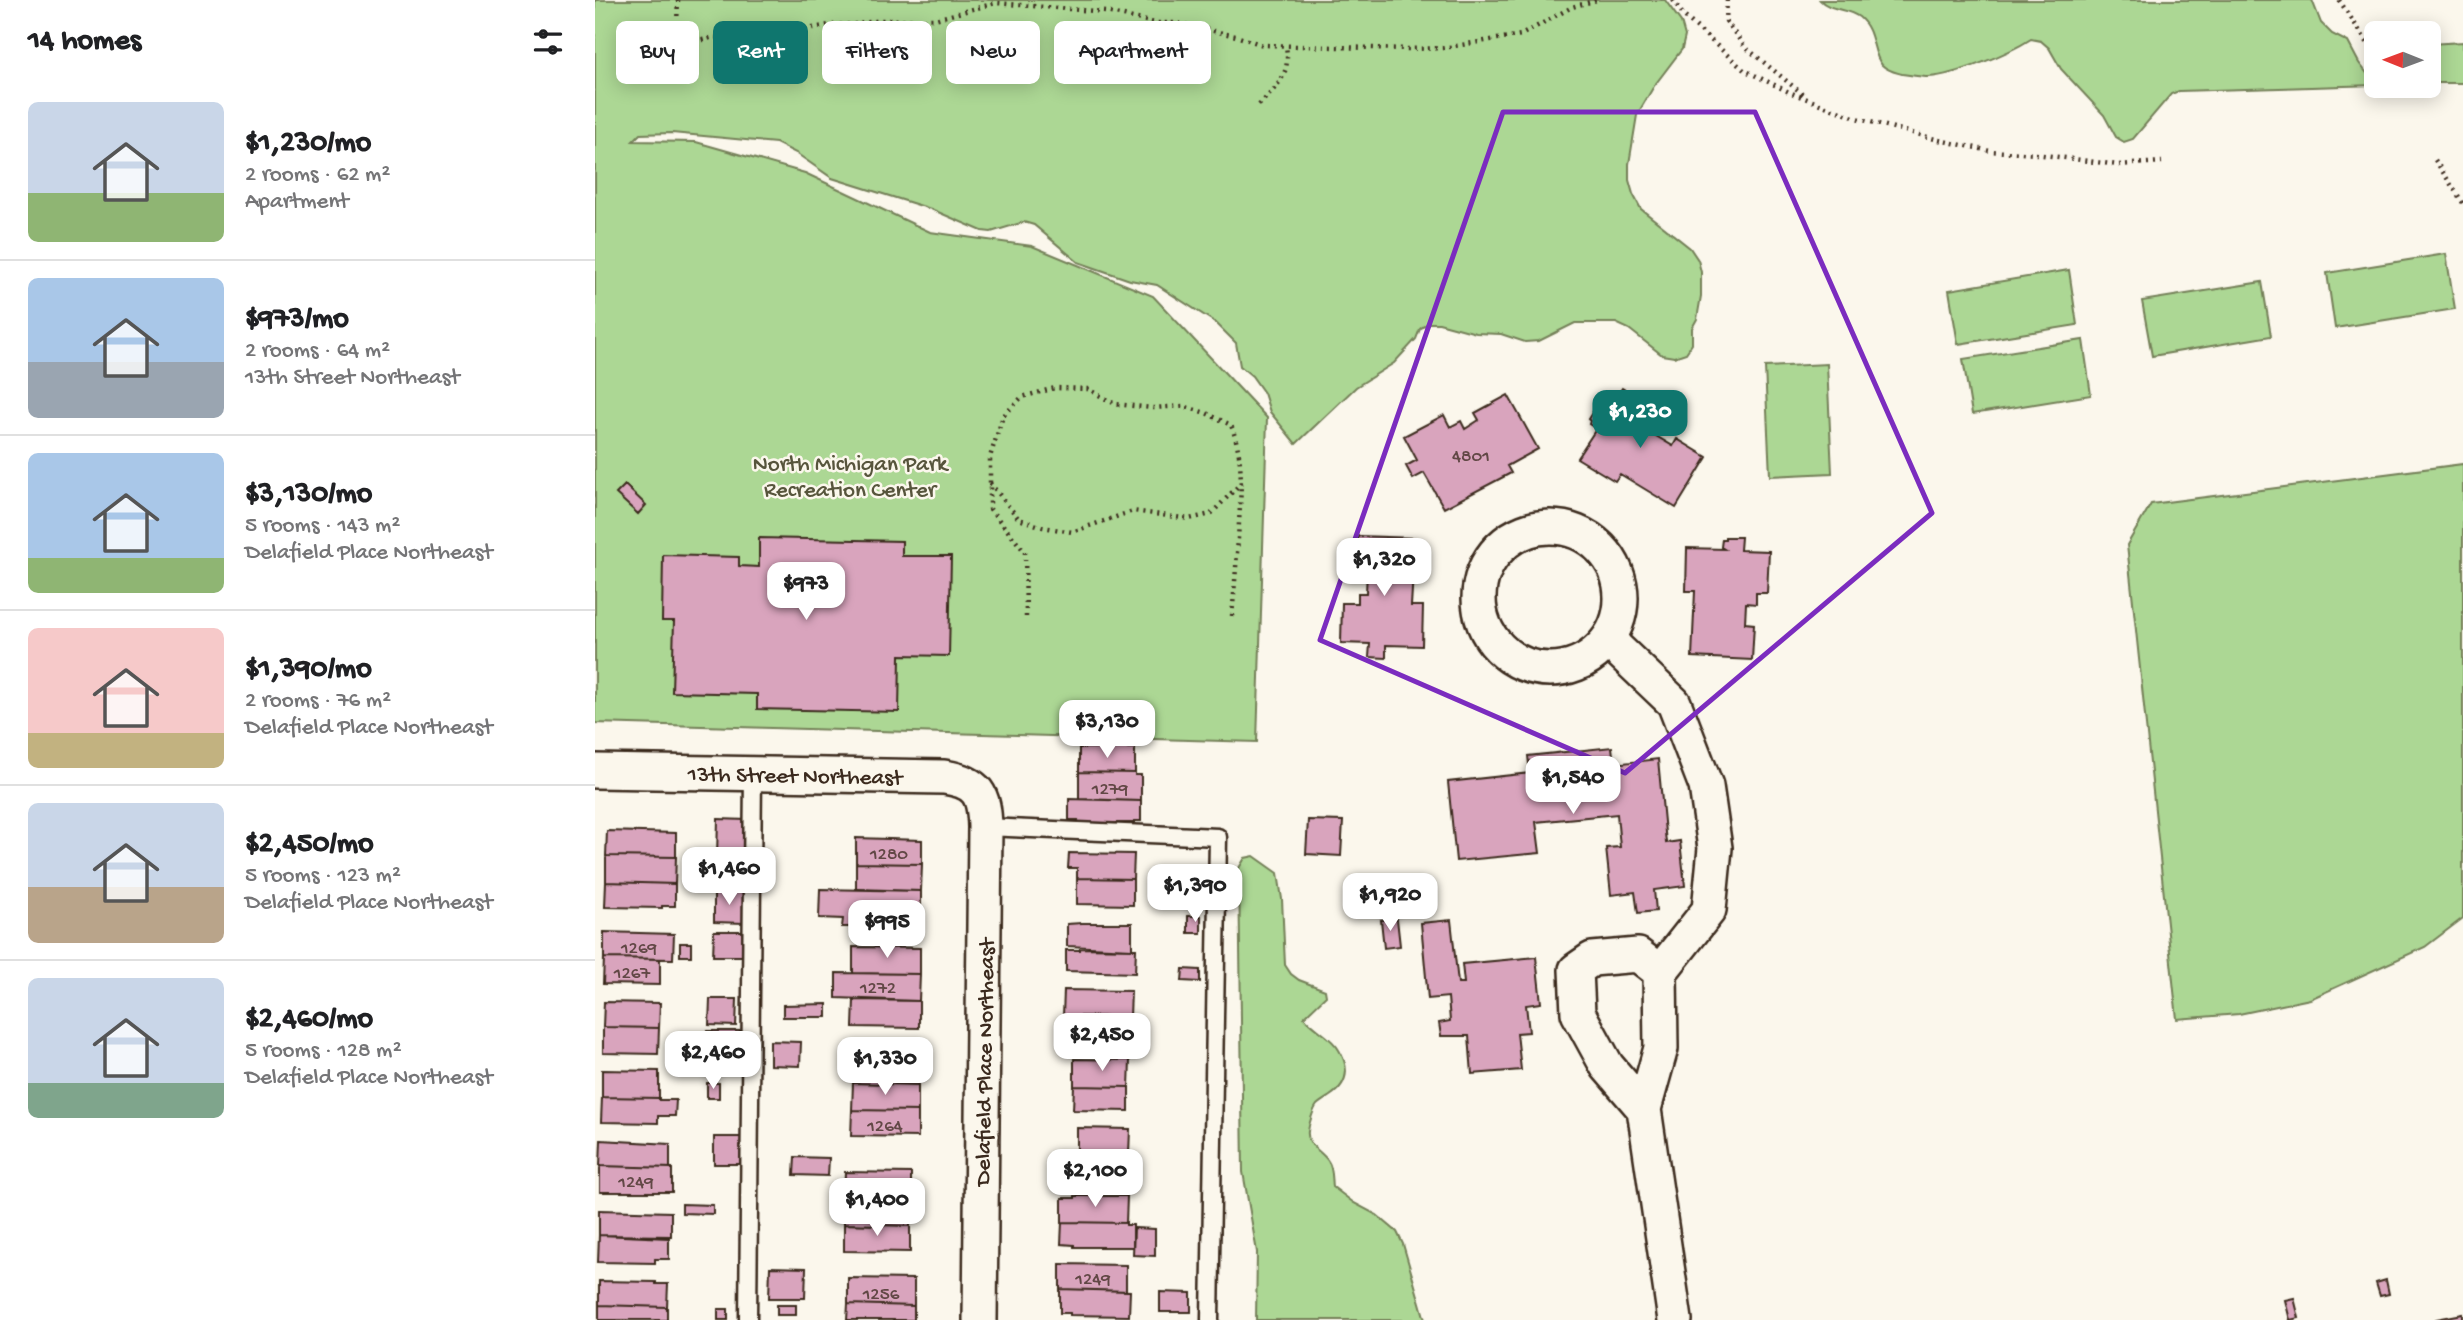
<!DOCTYPE html>
<meta charset="utf-8">
<style>
:root{--surface:#fff;--page:#f2f2f2;--text:#202124;--muted:#757577;--line:#e0e0e0;--accent:#0f766e}
body{margin:0;font-family:"Gochi Hand",sans-serif;background:var(--page);color:var(--text);height:100vh;display:flex;flex-direction:column;font-size:26px;white-space:nowrap}
*{box-sizing:border-box;margin:0}
p{font-size:23px;color:var(--muted)}
.icon{flex:none;width:38px;height:38px;fill:none;stroke:currentColor;stroke-width:2;stroke-linecap:round;stroke-linejoin:round}
.map{position:relative;flex:1;overflow:hidden}
.sheet{display:flex;flex-direction:column;background:var(--surface);width:595px}
.sheet>*{flex:none}
.top-card{position:absolute;left:21px;top:21px;width:665px;height:63px;display:flex;gap:14px}
.needle{width:46px;rotate:271deg}
.fabs{position:absolute;left:1769px;top:21px;display:grid;gap:14px}
.fabs a{display:grid;place-items:center;width:77px;height:77px;border-radius:10px;background:var(--surface);box-shadow:0 4px 18px #0003;font-size:35px}
.price{position:absolute;translate:-50% -60px;padding:0 16px;border-radius:14px;background:#fff;color:#222;font-size:23px;line-height:46px;filter:drop-shadow(0 2px 4px #0008)}
.price::after{content:'';position:absolute;left:50%;top:42px;width:21px;height:16px;margin-left:-10px;background:inherit;clip-path:polygon(0 0,100% 0,50% 100%)}
.price.active{background:var(--accent);color:#fff}
ul{padding:0;list-style:none}
li{display:flex;align-items:center;gap:21px;height:175px;padding:0 28px}
li+li{border-top:2px solid var(--line)}
li span{display:grid;place-items:center;flex:none;width:196px;height:140px;border-radius:10px;color:#555}
li>.icon{margin-inline-start:auto}
span .icon{width:84px;height:84px;fill:#fffc;stroke-width:1}
li b{font-size:30px}
h2{display:flex;justify-content:space-between;align-items:center;height:84px;padding:0 28px;font-size:30px}
.pill{padding:0 24px;border-radius:10px;background:var(--surface);box-shadow:0 4px 18px #0003;font-size:24px;line-height:63px}
.pill.active{background:var(--accent);color:#fff}
main{display:flex;flex:1;min-height:0}
.map>svg:first-child{display:block}
.green{fill:#acd794;stroke:#748059;stroke-width:2}
.building{fill:#d9a4bd;stroke:#3b2a1e;stroke-width:2}
.lines{fill:none;stroke-linecap:round;stroke-linejoin:round}
.lane-casing{stroke:#3b2a1e;stroke-width:21}
.street-casing{stroke:#3b2a1e;stroke-width:38}
.path{stroke:#3b2a1e;stroke-width:4.5;stroke-dasharray:2 5;stroke-linecap:butt}
.lane{stroke:#fbf7ec;stroke-width:16}
.street{stroke:#fbf7ec;stroke-width:33}
.marked{fill:none;stroke:#7b2cbf;stroke-width:5;stroke-linejoin:round}
.labels{text-anchor:middle;stroke-width:5;stroke-linejoin:round;paint-order:stroke}
.number-label{font-size:19px;fill:#624846}
.park-label{font-size:23px;fill:#57553c;stroke:#fbf7ec}
.street-label{font-size:23px;fill:#3b2a1e;stroke:#fbf7ec}
</style>
<main>
<section class="sheet">
<h2>14 homes<svg class="icon" aria-label="filters" viewBox="0 0 24 24"><path d="M4 7h16M4 17h16"/><circle cx="9" cy="7" r="2"/><circle cx="15" cy="17" r="2"/></svg></h2>
<ul>
<li><span style="background:linear-gradient(#c9d6e8 65%,#8fb573 0)"><svg class="icon" aria-label="home" viewBox="0 0 24 24"><path d="M3 11l9-7 9 7M6 9v11h12V9"/></svg></span><div><b>$1,230/mo</b><p>2 rooms · 62 m²</p><p>Apartment</p></div></li>
<li><span style="background:linear-gradient(#a9c7e8 60%,#9aa5b1 0)"><svg class="icon" aria-label="home" viewBox="0 0 24 24"><path d="M3 11l9-7 9 7M6 9v11h12V9"/></svg></span><div><b>$973/mo</b><p>2 rooms · 64 m²</p><p>13th Street Northeast</p></div></li>
<li><span style="background:linear-gradient(#a9c7e8 75%,#8fb573 0)"><svg class="icon" aria-label="home" viewBox="0 0 24 24"><path d="M3 11l9-7 9 7M6 9v11h12V9"/></svg></span><div><b>$3,130/mo</b><p>5 rooms · 143 m²</p><p>Delafield Place Northeast</p></div></li>
<li><span style="background:linear-gradient(#f6c9c9 75%,#c2b280 0)"><svg class="icon" aria-label="home" viewBox="0 0 24 24"><path d="M3 11l9-7 9 7M6 9v11h12V9"/></svg></span><div><b>$1,390/mo</b><p>2 rooms · 76 m²</p><p>Delafield Place Northeast</p></div></li>
<li><span style="background:linear-gradient(#c9d6e8 60%,#b9a48a 0)"><svg class="icon" aria-label="home" viewBox="0 0 24 24"><path d="M3 11l9-7 9 7M6 9v11h12V9"/></svg></span><div><b>$2,450/mo</b><p>5 rooms · 123 m²</p><p>Delafield Place Northeast</p></div></li>
<li><span style="background:linear-gradient(#c9d6e8 75%,#7fa58c 0)"><svg class="icon" aria-label="home" viewBox="0 0 24 24"><path d="M3 11l9-7 9 7M6 9v11h12V9"/></svg></span><div><b>$2,460/mo</b><p>5 rooms · 128 m²</p><p>Delafield Place Northeast</p></div></li>
</ul>
</section>
<div class="map">
<svg width="1868" height="1320" viewBox="0 0 1868 1320">
<rect width="100%" height="100%" fill="#fbf7ec"/>
<filter id="ink" filterUnits="userSpaceOnUse"><feTurbulence type="fractalNoise" baseFrequency=".0143" numOctaves="2"/><feDisplacementMap in="SourceGraphic" scale="14" xChannelSelector="R" yChannelSelector="G"/><feConvolveMatrix kernelMatrix="1 2 1 2 8 2 1 2 1" color-interpolation-filters="sRGB"/></filter>
<g filter="url(#ink)">
<path class="green" d="M0 0H1070L1086 22 1090 36 1087 49 1059 86 1042 115 1034 164V180L1038 194 1046 209 1095 248 1103 260 1106 272V296L1102 319 1097 328V344L1091 353 1079 357 1067 355 1034 329 1021 323H980L944 341 930 342 906 334 881 333 844 323H833L825 329 821 339 799 363 761 387 701 444 675 412 669 393 657 376 645 366 641 343 621 323 562 285 535 280 483 262 439 225 429 222 396 232 387 231 336 209 237 178 201 153 181 143 77 133 45 134 38 141 101 142 210 173 335 232 437 246 558 296 672 418 662 742 0 723Z
M1225 0H1717L1726 23 1737 34 1753 42 1764 63 1781 85 1584 91 1576 94 1538 139 1529 142 1521 137 1509 115 1466 69 1454 48 1446 41 1436 39C1413 54 1361 75 1334 77 1325 77 1316 75 1307 74 1300 72 1293 71 1287 65 1276 52 1281 31 1264 17 1252 8 1235 11 1225 0Z
M1868 42V83H1834V44Z
M1851 254 1860 309 1740 328 1732 273Z
M1474 270 1482 325 1363 344 1354 290Z
M1667 282 1676 336 1557 356 1547 301Z
M1488 340 1496 395 1377 414 1368 359Z
M1232 364 1237 473 1175 476 1170 367Z
M1868 464V918L1830 947 1715 999 1644 1014 1582 1019 1532 545 1556 504Z
M659 856 683 873 687 899 690 965 696 974 704 980 730 990 731 996 709 1017C719 1029 737 1037 744 1050 755 1068 753 1084 735 1096 732 1098 725 1102 722 1105 718 1110 714 1124 713 1131 711 1146 726 1150 733 1161 738 1168 737 1178 738 1187L759 1203 782 1215 802 1232 808 1244 830 1320H661L662 1252 648 1172 644 868 650 858Z"/>
<path class="building" d="M1027 388 1064 410 1056 422 1066 428 1061 436 1078 446 1082 439 1112 457 1081 508 1025 474 1020 481 982 458 1003 426 1000 428 994 424 995 421 993 419 1000 408 1011 413Z
M913 395 943 449 912 466 916 473 849 508 829 473 818 479 811 466 822 460 809 436 849 415 855 427 866 421 870 429 884 420 880 413Z
M30 485 51 505 43 514 21 494Z
M763 536 820 538 816 606H828L827 646 791 645V658L774 657 775 644 746 643 747 603H763V593H771L772 570H762Z
M1130 537H1146L1145 550 1174 551 1172 593H1161V604L1151 603 1150 623 1159 624 1157 660 1097 657 1100 591H1091L1092 548 1129 549 1126 547 1127 539H1130Z
M164 538 307 541V556H356L354 656 305 655 304 712 162 709V694L77 692 79 621H67L68 555 144 557V566L164 567Z
M1017 747 1019 764 1063 759 1071 843 1085 841 1090 886 1059 890 1061 911 1043 913 1040 892 1016 895 1011 848 1025 847 1022 814 941 822 945 853 861 861 853 782 935 773 933 756Z
M484 748H540V773L484 772Z
M484 772 540 773V775H546V801L484 799Z
M474 799 546 801V821H539V823H483V820H474Z
M123 819 152 820 151 856H122Z
M713 820 748 821 746 856 711 854Z
M12 831 81 833V857L11 856Z
M261 838 327 840V864L261 863Z
M100 850H112V858H100Z
M474 853 539 854 538 879 482 878V868H473Z
M11 856 81 857 80 884 11 882Z
M261 863 327 864 326 891 261 889Z
M482 878 538 879V905L482 904Z
M11 882 80 884V906H67V908L10 907Z
M225 889 326 891V916L270 917V927H247L248 919 224 918Z
M119 891H150L149 923 119 922Z
M593 916H606V933H593Z
M802 919 805 946 789 948 786 920Z
M856 920 863 983H869L867 964 941 957 946 1003 931 1005 934 1032 922 1033 926 1070 877 1074 874 1036H846L844 1023 855 1021 853 997 833 999 826 923Z
M487 923H537V949L472 946V924Z
M119 931H150L149 956H118Z
M9 932 79 934 78 959 9 958Z
M85 943H96V956H85Z
M258 947 325 948V974L258 973Z
M485 948 541 949 540 973 471 971V950H485Z
M9 958 65 959V985L8 984Z
M588 969 605 970V982L587 981Z
M241 973 325 974 324 1001 241 998Z
M469 990 536 991 535 1017 468 1016Z
M115 999H142L141 1026 114 1025Z
M259 1000 324 1001V1028L258 1027Z
M9 1002 65 1003 64 1028 8 1027Z
M232 1004V1017H188V1005Z
M468 1016 535 1017V1042H482V1039H468Z
M8 1027 64 1028 63 1054 8 1053Z
M112 1031H149L148 1062H112Z
M175 1041 206 1042 205 1066 175 1065Z
M258 1057 324 1058 323 1085 258 1083Z
M479 1059 535 1060 534 1087 479 1086Z
M7 1070 64 1071V1098L7 1097Z
M112 1083H124V1098H112Z
M258 1083 323 1085V1111L257 1110Z
M479 1086 534 1087V1111L478 1110Z
M7 1097 64 1098V1100H81L80 1116H63V1123L6 1122Z
M257 1110 323 1111V1137L256 1136Z
M482 1128 535 1129 534 1154 482 1153Z
M119 1137H149V1164H119Z
M6 1140 75 1144V1168L5 1166Z
M482 1153 534 1154 533 1180 481 1179Z
M200 1157 234 1158 233 1176 199 1175Z
M5 1166 77 1168V1192H5Z
M250 1172 316 1173V1199L249 1198Z
M480 1196H532L531 1223 467 1222V1198H480Z
M249 1198 316 1199 315 1226 249 1224Z
M87 1204 118 1205V1214L87 1213Z
M4 1210 76 1212V1236L4 1235Z
M467 1222 531 1223V1225H538V1247H479V1245L466 1244Z
M249 1224 315 1226V1252L249 1251Z
M539 1228 560 1229V1256L538 1255Z
M4 1235 74 1238V1259H60V1263L3 1262Z
M465 1264 531 1265V1291L465 1289Z
M175 1267 211 1268 210 1298H174Z
M253 1278 319 1279V1306L253 1304Z
M1791 1280 1794 1294 1785 1296 1781 1283Z
M4 1281 61 1282V1284H73L72 1307 4 1305Z
M465 1289 535 1291 534 1316 475 1315V1313H465Z
M565 1292 596 1293V1312H565Z
M1699 1298 1704 1318 1695 1320 1690 1300Z
M253 1304 319 1306V1320H252Z
M4 1305 72 1307V1320H4Z
M182 1305H201V1315H182Z
M123 1309H133V1320H123Z
M1868 1314V1320H1841V1319Z"/>
<g class="lines">
<g class="lane-casing">
<path id="lane" d="M390 827 623 837 615 1320
M153 1320 158 773"/>
</g>
<g class="street-casing">
<path id="street" d="M884 598a71 71 0 1 1 142 0a71 71 0 1 1-142 0Z
M1013 640 1079 703 1111 786 1120 848 1114 910 1065 972
M0 771 349 777C383 782 389 794 390 827L385 1320
M1049 1109 1012 1066 983 1013 981 970 997 959 1043 955 1065 972 1066 1048 1049 1109 1080 1320"/>
</g>
<path class="path" d="M83 0 82 23 90 36 104 41 119 37 135 39 152 35H180L234 25 263 24 286 20 340 19 401 3 511 12 560 23H583L641 36 668 45 813 49 848 48 926 35 977 7 1002 0
M1078 0 1089 16 1149 70 1194 92 1261 118 1344 140 1395 151 1441 154 1523 165 1567 162
M1132 0 1131 21 1149 46 1210 96
M1744 0 1782 57
M1800 86 1805 93
M664 105C682 86 696 75 691 47
M1840 160 1868 203
M395 483 424 519 448 527 477 532 538 511 594 519 616 514 646 483
M431 617 430 552 395 509V457L408 416 427 397 460 388 493 389 520 404 558 408 588 406 611 413 636 425C649 458 646 489 644 523 642 554 640 585 637 616"/>
<use href="#lane" class="lane"/>
<use href="#street" class="street"/>
</g>
</g>
<path class="marked" d="M908 112H1160L1337 513 1030 773 725 640Z"/>
<g class="labels">
<g class="number-label">
<text x="876" y="461">4801</text>
<text x="515" y="794">1279</text>
<text x="294" y="859">1280</text>
<text x="44" y="953">1269</text>
<text x="37" y="978">1267</text>
<text x="283" y="993">1272</text>
<text x="290" y="1131">1264</text>
<text x="41" y="1187">1249</text>
<text x="498" y="1284">1249</text>
<text x="286" y="1299">1256</text>
</g>
<g class="park-label">
<text x="255" y="470">North Michigan Park<tspan x="255" dy="26">Recreation Center</tspan></text>
</g>
<g class="street-label">
<text transform="translate(200 774) rotate(1)" y="8">13th Street Northeast</text>
<text transform="translate(388 1062) rotate(-89)" y="8">Delafield Place Northeast</text>
</g>
</g>
</svg>
<div class="fabs">
<a><svg class="needle" viewBox="-14 -14 28 28"><path d="M0-13l5 13h-10z" fill="#e53935"/><path d="M0 13l5-13h-10z" fill="#757577"/></svg></a>
</div>
<b class="price active" style="left:1045px;top:450px">$1,230</b>
<b class="price" style="left:789px;top:598px">$1,320</b>
<b class="price" style="left:211px;top:622px">$973</b>
<b class="price" style="left:512px;top:760px">$3,130</b>
<b class="price" style="left:978px;top:816px">$1,540</b>
<b class="price" style="left:134px;top:907px">$1,460</b>
<b class="price" style="left:600px;top:924px">$1,390</b>
<b class="price" style="left:795px;top:933px">$1,920</b>
<b class="price" style="left:292px;top:960px">$995</b>
<b class="price" style="left:507px;top:1073px">$2,450</b>
<b class="price" style="left:118px;top:1091px">$2,460</b>
<b class="price" style="left:290px;top:1097px">$1,330</b>
<b class="price" style="left:500px;top:1209px">$2,100</b>
<b class="price" style="left:282px;top:1238px">$1,400</b>
<div class="top-card">
<a class="pill">Buy</a>
<a class="pill active">Rent</a>
<a class="pill">Filters</a>
<a class="pill">New</a>
<a class="pill">Apartment</a>
</div>
</div>
</main>
